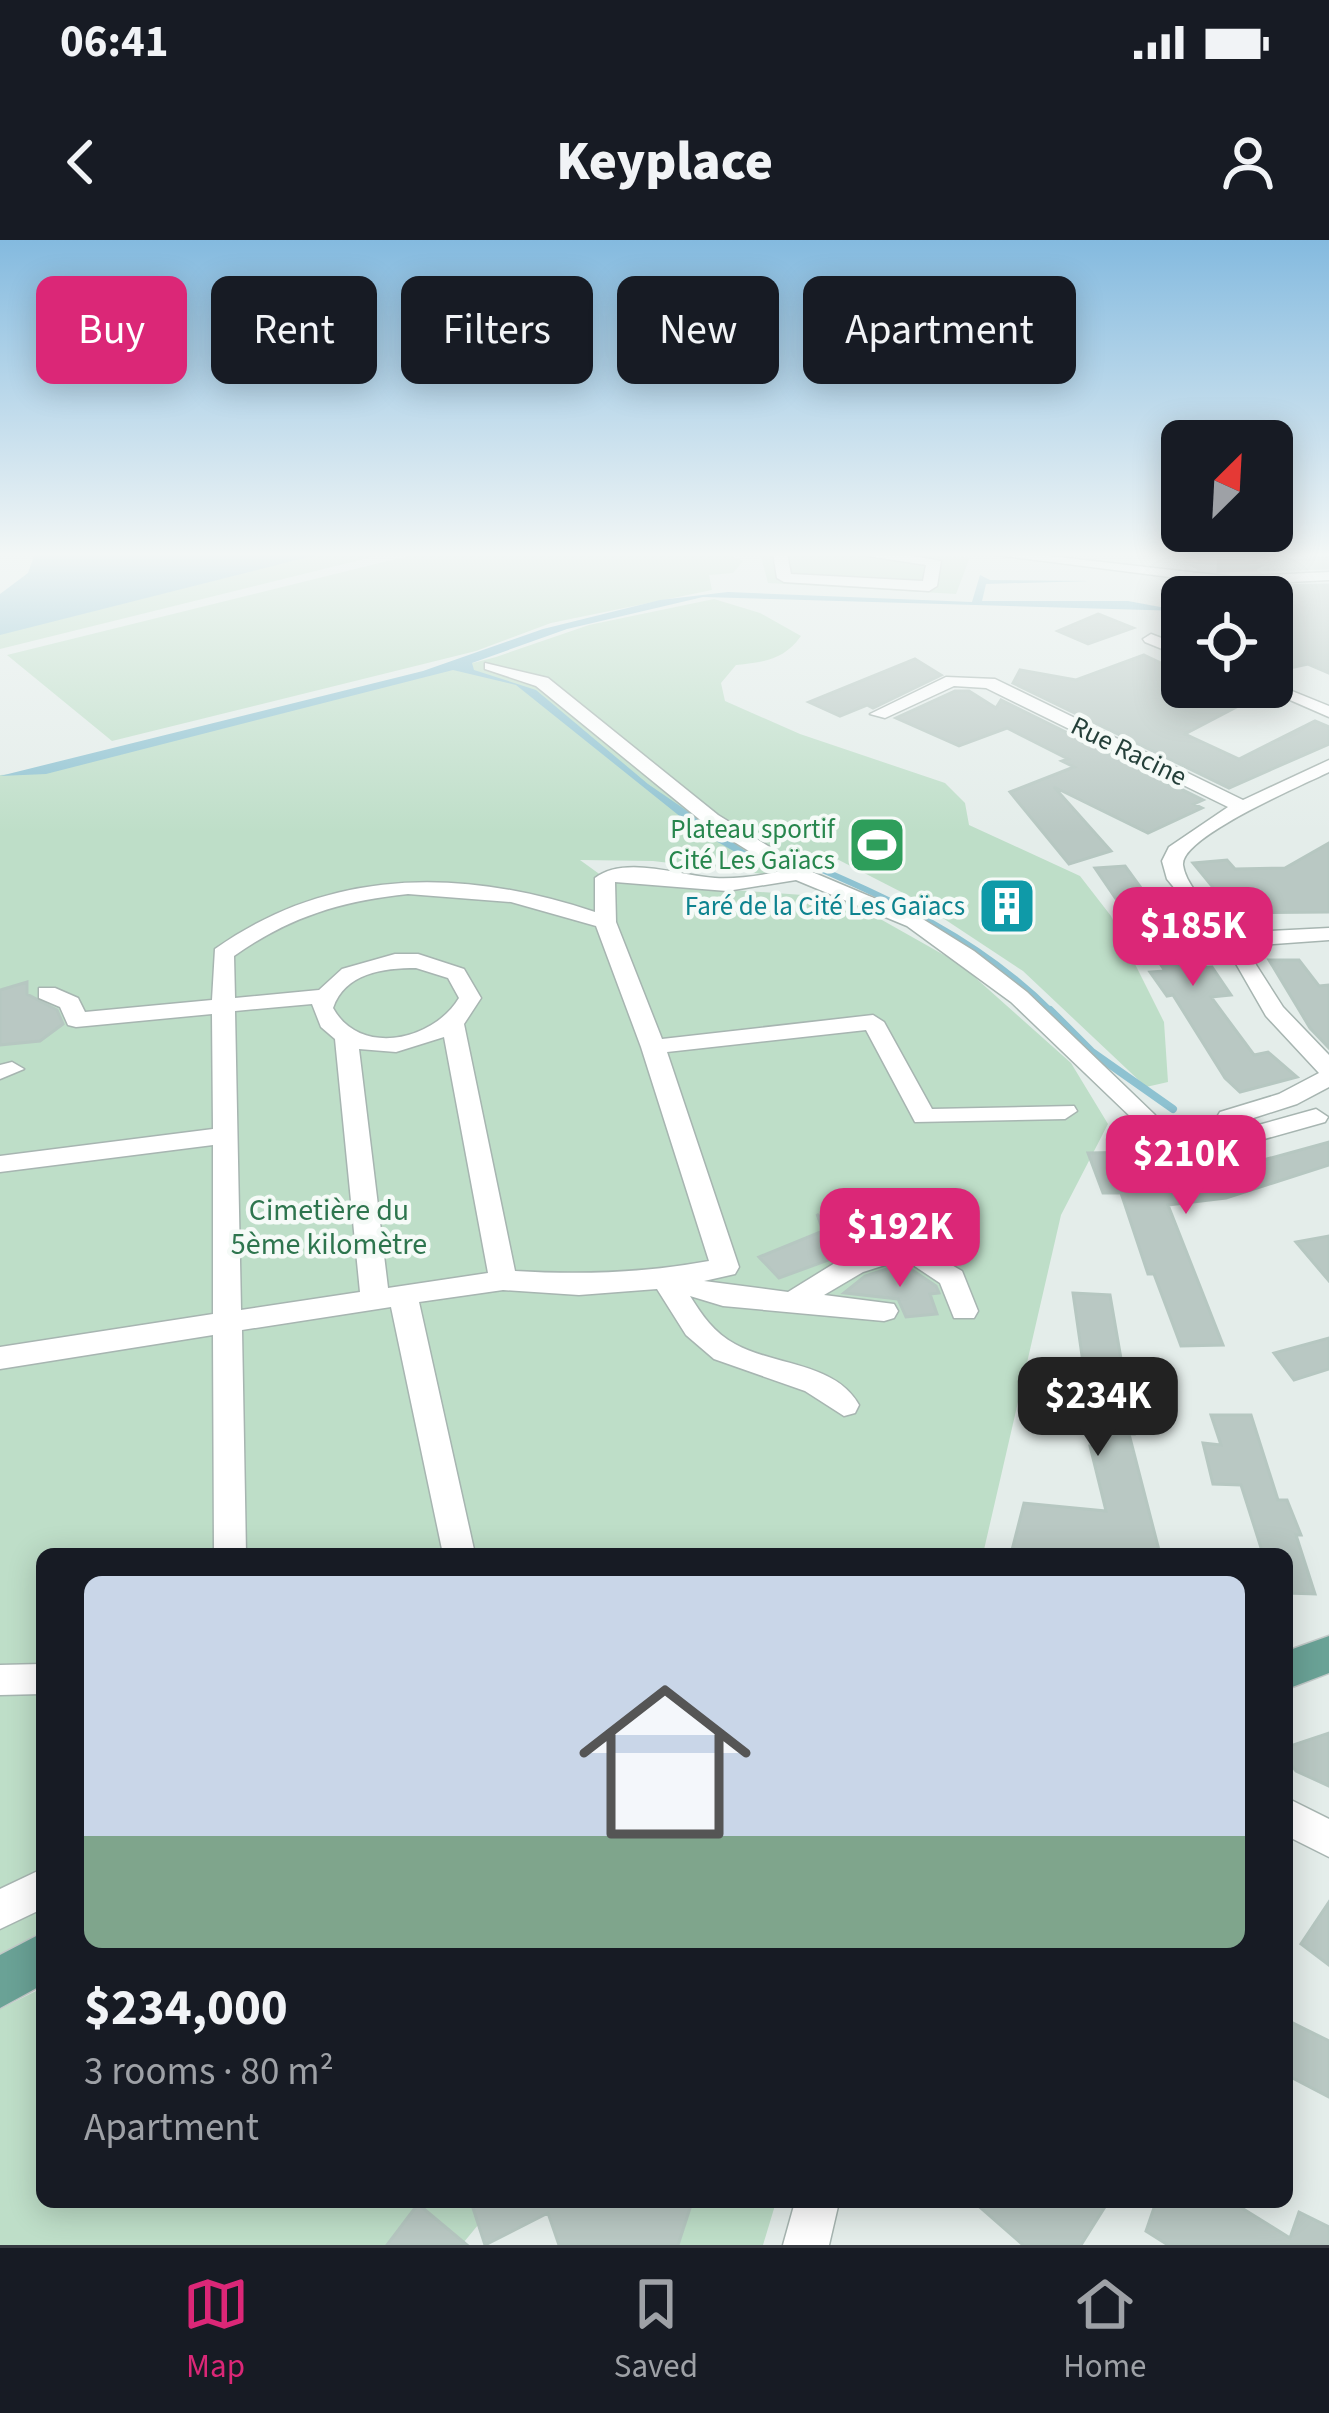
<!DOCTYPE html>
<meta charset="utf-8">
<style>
:root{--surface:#171b24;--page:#20242c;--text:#f1f3f6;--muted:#9ea1a6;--line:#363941;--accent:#db2777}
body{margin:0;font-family:"Source Sans 3",sans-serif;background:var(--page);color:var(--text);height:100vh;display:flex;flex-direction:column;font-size:45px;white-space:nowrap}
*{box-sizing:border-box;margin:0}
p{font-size:39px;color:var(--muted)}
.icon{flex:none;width:66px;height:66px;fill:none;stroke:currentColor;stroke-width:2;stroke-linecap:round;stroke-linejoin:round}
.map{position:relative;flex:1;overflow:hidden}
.sheet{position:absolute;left:36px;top:1308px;width:1257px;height:660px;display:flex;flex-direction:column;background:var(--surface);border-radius:18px;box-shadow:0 6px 30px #0003}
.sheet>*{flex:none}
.hud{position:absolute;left:36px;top:36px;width:1257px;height:108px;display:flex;gap:24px}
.needle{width:78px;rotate:24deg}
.controls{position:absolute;left:1161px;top:180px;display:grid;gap:24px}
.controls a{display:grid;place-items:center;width:132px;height:132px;border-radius:18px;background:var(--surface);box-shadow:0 6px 30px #0003;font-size:60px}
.price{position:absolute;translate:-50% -102px;padding:0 27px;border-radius:24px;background:var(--accent);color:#fff;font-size:39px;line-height:78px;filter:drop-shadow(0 3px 6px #0008)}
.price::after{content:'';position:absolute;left:50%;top:72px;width:36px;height:27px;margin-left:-18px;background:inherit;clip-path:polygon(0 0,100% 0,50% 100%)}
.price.active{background:#222;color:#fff}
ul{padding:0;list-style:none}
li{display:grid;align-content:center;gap:24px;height:636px;padding:0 48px}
li span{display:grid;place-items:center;height:372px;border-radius:18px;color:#555}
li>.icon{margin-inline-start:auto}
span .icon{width:216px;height:216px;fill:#fffc;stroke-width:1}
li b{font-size:51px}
.pill{padding:0 42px;border-radius:18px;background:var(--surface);box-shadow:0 6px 30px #0003;font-size:42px;line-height:108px}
.pill.active{background:var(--accent);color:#fff}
.status{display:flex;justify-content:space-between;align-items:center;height:84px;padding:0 60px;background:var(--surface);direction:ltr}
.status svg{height:33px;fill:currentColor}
header{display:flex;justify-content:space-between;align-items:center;height:156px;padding:0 48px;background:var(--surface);font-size:54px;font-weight:800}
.tab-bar{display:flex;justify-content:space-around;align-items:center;height:168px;border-top:3px solid var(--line);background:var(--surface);font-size:33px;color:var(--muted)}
.tab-bar a{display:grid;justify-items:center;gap:6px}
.tab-bar .active{color:var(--accent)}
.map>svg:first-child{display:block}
.green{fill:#bedec8}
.water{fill:#8ec2d1}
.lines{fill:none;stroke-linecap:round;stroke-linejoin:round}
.stream-far1{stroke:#8ec2d1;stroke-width:6}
.stream{stroke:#8ec2d1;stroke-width:8}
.building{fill:#b9c8c3;stroke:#b6c7c1;stroke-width:3}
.minor-casing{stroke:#a7b5b1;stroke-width:3}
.major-casing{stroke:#c2c9c8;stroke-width:3}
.minor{fill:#fff;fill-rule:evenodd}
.major{fill:#6aa296;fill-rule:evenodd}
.labels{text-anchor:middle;stroke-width:9;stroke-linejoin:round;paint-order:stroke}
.far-street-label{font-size:27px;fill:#243f39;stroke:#f5faf7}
.far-leisure-label{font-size:27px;fill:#27864d;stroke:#f5faf7;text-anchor:end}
.far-culture-label{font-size:27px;fill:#0d838f;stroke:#f5faf7;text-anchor:end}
.park-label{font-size:30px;fill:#2e754e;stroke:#f5faf7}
</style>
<div class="status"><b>06:41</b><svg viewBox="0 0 49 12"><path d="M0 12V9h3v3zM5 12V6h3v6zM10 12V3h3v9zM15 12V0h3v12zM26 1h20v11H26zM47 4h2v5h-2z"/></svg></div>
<header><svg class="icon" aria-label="back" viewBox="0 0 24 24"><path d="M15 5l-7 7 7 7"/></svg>Keyplace<svg class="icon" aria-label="person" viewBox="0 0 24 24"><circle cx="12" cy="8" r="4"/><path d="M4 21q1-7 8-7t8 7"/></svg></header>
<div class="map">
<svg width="1329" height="2005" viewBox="0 0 1329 2005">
<rect width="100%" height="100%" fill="#e4edea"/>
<path class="green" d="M285 313H388L0 409V394Z
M420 313H726L743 321 733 333 709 335 712 350 551 383 476 411 112 501 7 415Z
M760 313 970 317 956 354 768 343Z
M714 359 760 373 801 396C784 420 764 422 736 425L721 443 725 461 800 494 945 543 965 563 969 585 1080 636 1111 676 1164 782 1168 842 1146 847 1023 731 911 657 833 617 789 611 763 634 653 621 580 620 609 641 843 658 960 724 1071 823 1108 884 1061 975 983 1314H42V1717L0 1743V535L49 532 496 417 589 385Z
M42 1748V1962H471L478 1985 464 2002 419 1965 387 2005H0V1769Z
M692 1962H776L763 2005H678Z"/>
<path class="water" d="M35 313H324L0 395V354L28 333Z
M980 335 990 340 1089 341 986 344 982 361H1128L1182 371 703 357 567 389 472 423 474 430 536 450 648 544 747 612 742 616 697 590 516 445 453 430 46 534 0 536 423 431 543 389 660 360 728 352 972 362Z"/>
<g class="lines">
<path class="stream-far1" d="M786 614C885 657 976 695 1053 773"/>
<path class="stream" d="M1050 770 1092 812 1173 869"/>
</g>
<path class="building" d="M1219 313H1244L1243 322 1329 318V328L1218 331Z
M1329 345V433L1308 424 1272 432V357H1215L1216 347Z
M1098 374 1133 388 1088 404 1058 391Z
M1144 415 1182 433V447H1213L1248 461 1185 494 1239 519 1315 481 1329 487V504L1229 548 1013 443 1020 430 1076 440Z
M915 419 941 435 873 468 867 465 840 476 809 462Z
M955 451H969L996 468 1001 460 1203 560 1194 564 1202 568 1148 593 1054 547 1111 611 1069 624 1010 552 1074 527 1062 521 1068 519 1007 488 959 506 896 478Z
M1329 603V672L1234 673 1193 623 1227 620 1235 629 1285 628Z
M1125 626 1199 728 1212 727 1231 755 1211 757 1254 815 1268 812 1297 837 1240 852 1225 838 1173 755 1167 756 1150 732 1165 731 1095 628Z
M1269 720H1299L1319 746 1329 745V808L1310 788Z
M27 742V754L57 770 63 784 40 801 0 805V750Z
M1329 902V925L1226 958 1168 965 1223 1105 1181 1106 1154 1034H1148L1121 953H1103L1088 913 1146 912 1150 920 1202 913 1216 933Z
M817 974 853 1011 779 1038 759 1017 823 991Z
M1329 996V1041L1296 1002Z
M903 1024 936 1046 939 1053 930 1054 937 1074 906 1077 898 1059 844 1053 865 1036Z
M1073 1053 1110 1055 1134 1194H1129L1160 1314H1011L1024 1263 1106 1271 1090 1206H1095Z
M1329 1098V1129L1294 1140 1274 1113Z
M1211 1175H1251L1278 1260H1287L1301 1295H1296L1315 1354 1287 1353V1314H1263L1241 1245 1213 1244 1203 1203 1221 1205Z
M1329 1493V1546L1296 1531 1287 1519V1507Z
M1329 1662V1725L1301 1704Z
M1287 1780 1329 1801V1857L1287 1835Z
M471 1962H692L678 2005H559L548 1973 485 2005Z
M974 1962H1108L1081 2005H1023Z
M1156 1962H1232L1290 1998 1299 1972 1329 1987V2005H1168L1146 1991Z
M418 1964 467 2005H387Z"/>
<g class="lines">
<g class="minor-casing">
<path id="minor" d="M773 313H787L791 334 923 341 926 325 849 313H896L941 321 937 346 929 351 784 342 777 338Z
M980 313H1023L1233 337 1329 332V340L1233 345Z
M1151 394 1182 406V417L1145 402 1143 399Z
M485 423 548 438 718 575 805 629 921 678 974 711 1027 752 1155 875 1152 880H1134L1011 762 907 686 796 640 727 651 615 642 616 682 662 799 873 775 884 782 932 869 1074 866 1077 871 1065 879 915 882 866 790 667 812 739 1027 735 1034 704 1041 788 1052 843 1018 908 1000 962 1031 978 1071 974 1078H954L940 1043 904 1019 863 1032 824 1055 894 1064 898 1071 894 1078 884 1081 723 1066 690 1056C702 1075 714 1093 735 1104 774 1126 835 1122 859 1165L855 1173 844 1176 805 1151 714 1119 686 1095 657 1049 579 1055 503 1050 419 1062 475 1314H443L391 1067 242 1090 246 1314H214L213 1095 0 1129V1107L213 1074V905L0 932V916L213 889 212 774 76 787 68 785 60 767 39 758V748H55L78 758 85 772 212 760 215 709C331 627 463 628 595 672V638C625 615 680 636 715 638 737 639 759 636 781 631L704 583 536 446 485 429ZM408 654 511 662 596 686 641 807 709 1021C644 1033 581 1035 515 1031L464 784 481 758 464 729 418 714H395L342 729 319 750 235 758 234 716C289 677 341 661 408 654ZM416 728 448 738 459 758C433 801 360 817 333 768 345 733 383 728 416 728ZM312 764 321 787 335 799 360 1052 241 1070 235 771ZM444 797 488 1033 388 1048 359 809 396 812Z
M946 437 995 439 1243 560 1329 520V532C1303 545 1180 597 1183 625 1186 649 1218 676 1233 693L1329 688V700L1244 706 1283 767 1329 815V847L1297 864 1247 880 1255 886 1316 869 1328 877 1325 882 1250 903 1241 901 1217 877 1220 872 1279 854 1319 833 1266 776 1235 722 1167 639 1162 621 1169 607 1228 567 986 448 954 446 885 478 870 474Z
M1272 443 1329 466V477L1260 447H1272Z
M12 822 24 829 0 839V825Z
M42 1424V1454L0 1455V1425Z
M1287 1558 1329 1579V1617L1287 1596Z
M42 1629V1669L0 1689V1649Z
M795 1962H839L829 2005H783Z"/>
</g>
<g class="major-casing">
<path id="major" d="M1329 1396V1433L1287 1449V1411Z
M42 1693V1745L0 1768V1715Z"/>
</g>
<use href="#minor" class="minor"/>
<use href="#major" class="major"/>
</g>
<linearGradient id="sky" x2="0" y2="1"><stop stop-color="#84badf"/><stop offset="0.53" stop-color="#f3f7f6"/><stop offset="1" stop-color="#f3f7f6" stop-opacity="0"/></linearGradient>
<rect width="1329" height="593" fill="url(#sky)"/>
<defs>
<g id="stadium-square" transform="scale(3)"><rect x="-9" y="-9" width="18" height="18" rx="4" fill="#2e9e5b" stroke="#f5faf7"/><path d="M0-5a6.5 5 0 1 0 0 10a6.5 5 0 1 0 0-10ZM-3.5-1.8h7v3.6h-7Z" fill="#fff"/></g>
<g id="building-square" transform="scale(3)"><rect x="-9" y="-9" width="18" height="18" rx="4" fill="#0f9aa8" stroke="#f5faf7"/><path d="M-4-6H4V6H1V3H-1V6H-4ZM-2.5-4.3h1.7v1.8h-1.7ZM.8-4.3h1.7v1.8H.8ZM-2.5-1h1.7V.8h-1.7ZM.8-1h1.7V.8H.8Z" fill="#fff"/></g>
</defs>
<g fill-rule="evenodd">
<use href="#stadium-square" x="877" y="605"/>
<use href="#building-square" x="1007" y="666"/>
</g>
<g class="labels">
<g class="far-street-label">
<text transform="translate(1129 511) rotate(26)" y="9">Rue Racine</text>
</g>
<g class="far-leisure-label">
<text x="835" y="598">Plateau sportif<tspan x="835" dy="31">Cité Les Gaïacs</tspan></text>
</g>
<g class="far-culture-label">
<text x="965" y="675">Faré de la Cité Les Gaïacs</text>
</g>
<g class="park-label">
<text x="329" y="980">Cimetière du<tspan x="329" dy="34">5ème kilomètre</tspan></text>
</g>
</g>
</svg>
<div class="controls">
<a><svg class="needle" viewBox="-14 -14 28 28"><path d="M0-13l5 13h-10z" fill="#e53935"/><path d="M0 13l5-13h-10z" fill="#9ea1a6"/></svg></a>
<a><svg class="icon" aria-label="locate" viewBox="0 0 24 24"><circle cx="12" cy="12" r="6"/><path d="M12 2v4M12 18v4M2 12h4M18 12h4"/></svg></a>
</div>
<b class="price" style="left:1193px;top:749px">$185K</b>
<b class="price" style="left:1186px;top:977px">$210K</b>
<b class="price" style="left:900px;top:1050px">$192K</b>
<b class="price active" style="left:1098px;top:1219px">$234K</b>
<div class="hud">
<a class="pill active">Buy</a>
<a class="pill">Rent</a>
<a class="pill">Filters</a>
<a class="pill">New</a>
<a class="pill">Apartment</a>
</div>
<section class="sheet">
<ul>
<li><span style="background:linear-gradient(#c9d6e8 70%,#7fa58c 0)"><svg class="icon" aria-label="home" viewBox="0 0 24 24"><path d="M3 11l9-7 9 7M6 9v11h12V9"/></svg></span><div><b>$234,000</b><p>3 rooms · 80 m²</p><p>Apartment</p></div></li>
</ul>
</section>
</div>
<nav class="tab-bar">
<a class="active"><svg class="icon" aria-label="map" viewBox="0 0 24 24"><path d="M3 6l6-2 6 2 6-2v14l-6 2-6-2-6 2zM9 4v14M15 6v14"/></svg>Map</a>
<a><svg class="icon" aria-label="saved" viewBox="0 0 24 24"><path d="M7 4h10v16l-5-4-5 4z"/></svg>Saved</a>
<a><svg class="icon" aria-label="home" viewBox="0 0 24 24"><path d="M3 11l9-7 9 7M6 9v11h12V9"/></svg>Home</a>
</nav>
